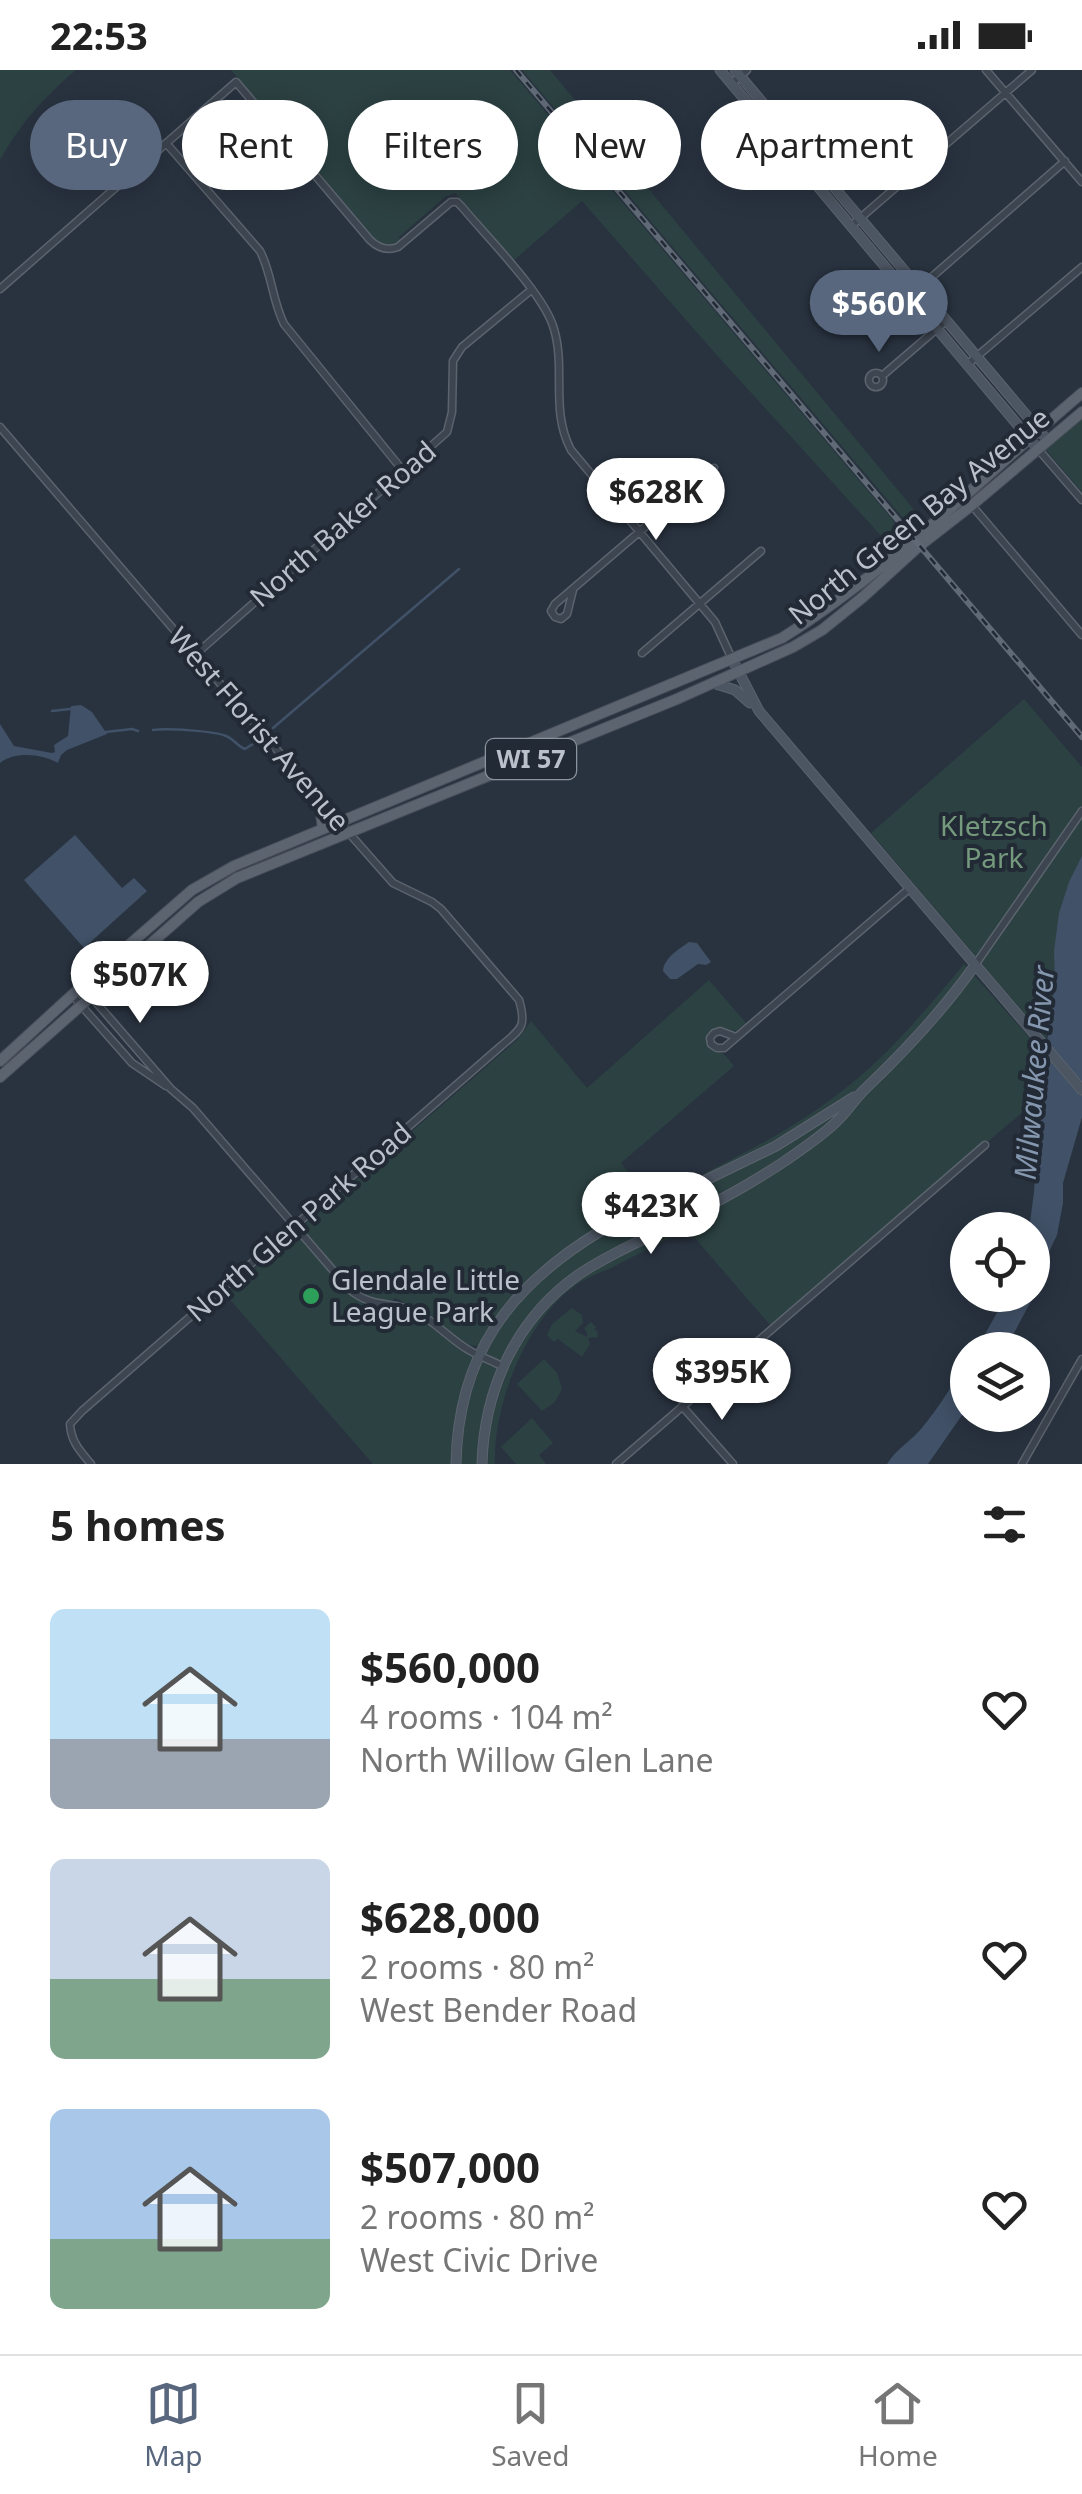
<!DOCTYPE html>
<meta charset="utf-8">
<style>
:root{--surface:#fff;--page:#f2f2f2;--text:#222;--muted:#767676;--line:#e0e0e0;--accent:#58677e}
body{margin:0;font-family:"Noto Sans",sans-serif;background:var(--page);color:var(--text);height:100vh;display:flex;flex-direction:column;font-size:38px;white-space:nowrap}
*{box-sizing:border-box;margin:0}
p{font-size:32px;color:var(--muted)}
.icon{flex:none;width:55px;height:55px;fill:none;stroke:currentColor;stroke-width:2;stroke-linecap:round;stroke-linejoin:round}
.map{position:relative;height:1394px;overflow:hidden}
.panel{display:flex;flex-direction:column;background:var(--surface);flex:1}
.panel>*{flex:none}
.guide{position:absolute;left:30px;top:30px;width:1022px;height:90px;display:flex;gap:20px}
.fabs{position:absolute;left:950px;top:1142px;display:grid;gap:20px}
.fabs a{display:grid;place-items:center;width:100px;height:100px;border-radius:50%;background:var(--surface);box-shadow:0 5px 25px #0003;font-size:50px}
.price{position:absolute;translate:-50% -85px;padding:0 22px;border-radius:35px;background:#fff;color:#222;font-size:32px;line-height:65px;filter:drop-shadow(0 2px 5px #0008)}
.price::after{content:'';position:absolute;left:50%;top:60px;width:30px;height:22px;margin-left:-15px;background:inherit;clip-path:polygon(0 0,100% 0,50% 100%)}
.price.selected{background:var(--accent);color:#fff}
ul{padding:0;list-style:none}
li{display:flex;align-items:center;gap:30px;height:250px;padding:0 50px}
li span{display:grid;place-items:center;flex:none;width:280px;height:200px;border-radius:15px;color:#555}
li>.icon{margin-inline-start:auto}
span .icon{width:120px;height:120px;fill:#fffc;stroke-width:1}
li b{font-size:42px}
h2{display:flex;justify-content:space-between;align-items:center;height:120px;padding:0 50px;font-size:42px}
.chip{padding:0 35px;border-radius:45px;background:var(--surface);box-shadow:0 5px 25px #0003;font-size:35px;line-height:90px}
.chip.selected{background:var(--accent);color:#fff}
.status{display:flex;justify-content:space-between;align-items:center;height:70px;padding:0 50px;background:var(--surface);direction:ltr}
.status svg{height:28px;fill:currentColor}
.dock{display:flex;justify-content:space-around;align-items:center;height:140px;border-top:2px solid var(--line);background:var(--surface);font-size:28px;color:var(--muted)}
.dock a{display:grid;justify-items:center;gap:5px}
.dock .selected{color:var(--accent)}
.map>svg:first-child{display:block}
.green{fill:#2c4142;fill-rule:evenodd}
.water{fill:#415167}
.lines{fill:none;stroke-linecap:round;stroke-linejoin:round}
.stream{stroke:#415167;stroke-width:2.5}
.street-casing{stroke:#5b636d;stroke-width:9}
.secondary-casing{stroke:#5b636d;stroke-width:11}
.primary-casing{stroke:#474e59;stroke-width:12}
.street{stroke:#3d4550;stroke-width:6}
.secondary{stroke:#4c5562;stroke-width:9}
.primary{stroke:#5c6470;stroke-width:10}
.rail-casing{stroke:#606976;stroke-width:6}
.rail{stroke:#222a35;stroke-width:2.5;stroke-dasharray:8;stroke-linecap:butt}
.leisure-dot{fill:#2e9e5b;stroke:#222a35;stroke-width:4}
.labels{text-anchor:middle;stroke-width:8;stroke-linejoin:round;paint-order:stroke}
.shield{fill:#222a35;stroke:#8c949d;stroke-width:2.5}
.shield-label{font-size:25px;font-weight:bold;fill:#bac1ca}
.street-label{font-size:28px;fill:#bac1ca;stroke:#222a35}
.park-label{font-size:28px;fill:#74997c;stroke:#222a35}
.poi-label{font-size:28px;fill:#bac1ca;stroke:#222a35;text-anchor:start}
.water-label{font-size:30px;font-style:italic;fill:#8597ae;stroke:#222a35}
</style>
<div class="status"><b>22:53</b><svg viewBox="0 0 49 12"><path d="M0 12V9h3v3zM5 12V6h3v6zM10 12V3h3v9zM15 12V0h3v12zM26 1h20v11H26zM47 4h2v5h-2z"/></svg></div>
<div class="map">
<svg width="1082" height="1394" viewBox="0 0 1082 1394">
<rect width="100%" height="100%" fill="#293340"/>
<path class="green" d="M0 0H76C45 26 20 54 0 90Z
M231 0H510L908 468 893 479 714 282 582 131 513 191 455 123 445 127 399 167 400 171C391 175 384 176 375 169Z
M522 0H550L926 454 914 461Z
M1082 349V422L1046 380Z
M1024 629 1082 697V835L1051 945 1046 970 871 763Z
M964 894 1045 985 1039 1034H1032L771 1256 687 1159C662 1172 636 1185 611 1198 599 1203 586 1208 576 1215 526 1250 493 1335 495 1394H373L225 1224 517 970 531 951 587 1018 709 910 746 953 736 961 721 957 711 961 708 970C712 979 716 979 723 984 727 986 731 993 734 996L621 1093 652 1131C713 1098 779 1069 834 1027 885 990 924 942 964 894ZM394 1228 398 1229 428 1246 467 1275 478 1276 473 1287C446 1271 423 1245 390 1240Z
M572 1238 582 1245 583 1253 575 1261 587 1267V1263L584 1258 591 1252 596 1257 594 1260H597L598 1267 588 1268 590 1274 582 1287 558 1269 554 1272 547 1265 552 1254Z
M544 1289 557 1303 562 1319 555 1332 542 1341 517 1314Z
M532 1348 553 1373 539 1385 546 1394H516L501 1377Z"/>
<path class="water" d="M81 635 92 642 107 664 67 680 61 685 58 693C42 684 15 681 0 693V654L14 676 52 683 55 682 54 675 68 666 71 636Z
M75 765 122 818 134 808 147 821 84 878 24 810Z
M1082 786V1047L1063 1113V1133L1057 1165 1048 1184 1040 1214 1005 1280H976L1007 1225H1032V1160H1029L1034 1122 1039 1034 1055 911 1054 881 1059 843 1069 812Z
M689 872 697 873 711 892 706 895 698 894 677 909H670L663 901C664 888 679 879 689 872Z
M967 1293V1338L928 1394H887C896 1379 910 1372 921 1359 938 1339 952 1315 967 1293Z"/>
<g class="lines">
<path class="stream" d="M52 641 70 639
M273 658 459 499
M153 660C166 658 215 661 226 666 234 669 237 676 245 679L256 672
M106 662 132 659 138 661"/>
<g class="street-casing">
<path id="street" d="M986 0 1082 112
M731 14 747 0
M166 73 260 181C272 204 272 230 284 254L404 402
M851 156 1032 0
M0 219 236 12 370 170C378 178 387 181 398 177L451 132H457L462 137C486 166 545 225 554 259 566 300 550 340 571 380L715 552 732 589
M910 226 1065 91
M968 294 1082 197
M869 310a7 7 0 1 1 14 0a7 7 0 1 1-14 0Z
M882 306 946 251
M0 357 308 716
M1038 379 1082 430
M969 432 1082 565
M573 520 567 544 561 549 555 547 551 541 555 534 714 398
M642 583 761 481
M196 584 447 362 452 342 453 291 462 277 531 220
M975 895 1082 741
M82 916 171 1019 193 1038 350 1220C376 1240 391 1230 416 1242 434 1251 449 1268 467 1279 478 1286 490 1290 502 1296
M72 925 132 993 166 1016
M736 967 720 961 714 963 710 968 711 974 717 978H724L910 818
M682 1336 733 1394
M91 1394C80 1381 71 1372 70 1354L82 1341 501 976C521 959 527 957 519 930L441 839 432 832 393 813 319 729
M616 1394 985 1075
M1022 1394 1082 1289"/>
</g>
<g class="secondary-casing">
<path id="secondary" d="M720 0 1038 379
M735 0 1043 365
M732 589 759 641 1082 1020
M713 613 735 620 750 633
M456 1394C458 1285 509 1217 599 1162L776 1076 854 1027
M482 1394C484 1319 516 1249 578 1205 601 1189 627 1177 652 1165 698 1142 743 1119 785 1091 803 1078 824 1065 839 1049 848 1040 855 1029 864 1020 905 981 942 942 975 895"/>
</g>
<g class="primary-casing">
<path id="primary" d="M306 713 320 737 323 758
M0 991 82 916 192 820 234 796 782 568C892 499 984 406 1082 323
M0 1007 198 832 237 808 677 629 793 577 822 560 863 527 918 477 972 435 1082 342"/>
</g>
<use href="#street" class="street"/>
<use href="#secondary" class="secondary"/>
<use href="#primary" class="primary"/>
<g class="rail-casing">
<path id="rail" d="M516 0 1082 667"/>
</g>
<use href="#rail" class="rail"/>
</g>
<circle class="leisure-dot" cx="311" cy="1226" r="10"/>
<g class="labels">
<rect class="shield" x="486" y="669" width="90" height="40" rx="8"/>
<g class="shield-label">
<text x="531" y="698">WI 57</text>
</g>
<g class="street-label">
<text transform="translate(919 446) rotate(-39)" y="10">North Green Bay Avenue</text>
<text transform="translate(343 454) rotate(-41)" y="10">North Baker Road</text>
<text transform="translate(259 659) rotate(49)" y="10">West Florist Avenue</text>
<text transform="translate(299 1152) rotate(-41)" y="10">North Glen Park Road</text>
</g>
<g class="park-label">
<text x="994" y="766">Kletzsch<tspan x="994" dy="32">Park</tspan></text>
</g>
<g class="poi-label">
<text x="331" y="1220">Glendale Little<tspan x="331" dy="32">League Park</tspan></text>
</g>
<g class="water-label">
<text transform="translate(1035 1003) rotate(-85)" y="10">Milwaukee River</text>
</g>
</g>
</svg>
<div class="fabs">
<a><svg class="icon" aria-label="locate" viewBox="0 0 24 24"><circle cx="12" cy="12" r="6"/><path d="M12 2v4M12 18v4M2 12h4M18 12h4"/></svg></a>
<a><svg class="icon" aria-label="layers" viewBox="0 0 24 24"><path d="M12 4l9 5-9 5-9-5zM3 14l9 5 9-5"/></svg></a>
</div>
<b class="price selected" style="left:879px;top:285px">$560K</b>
<b class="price" style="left:656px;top:473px">$628K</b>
<b class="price" style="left:140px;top:956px">$507K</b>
<b class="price" style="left:651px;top:1187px">$423K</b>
<b class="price" style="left:722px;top:1353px">$395K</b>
<div class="guide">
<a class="chip selected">Buy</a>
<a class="chip">Rent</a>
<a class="chip">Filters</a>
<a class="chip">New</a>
<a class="chip">Apartment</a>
</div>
</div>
<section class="panel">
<h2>5 homes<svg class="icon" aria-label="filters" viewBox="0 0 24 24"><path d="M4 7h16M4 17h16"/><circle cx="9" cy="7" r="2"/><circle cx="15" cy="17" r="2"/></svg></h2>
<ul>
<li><span style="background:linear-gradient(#bfe0f5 65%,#9aa5b1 0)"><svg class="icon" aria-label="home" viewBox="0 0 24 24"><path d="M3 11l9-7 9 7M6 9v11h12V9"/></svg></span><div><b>$560,000</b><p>4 rooms · 104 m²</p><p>North Willow Glen Lane</p></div><svg class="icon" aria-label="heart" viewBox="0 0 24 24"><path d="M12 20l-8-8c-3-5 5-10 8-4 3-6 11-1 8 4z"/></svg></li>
<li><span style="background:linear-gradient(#c9d6e8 60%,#7fa58c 0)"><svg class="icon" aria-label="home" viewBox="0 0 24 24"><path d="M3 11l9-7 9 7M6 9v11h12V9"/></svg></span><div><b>$628,000</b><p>2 rooms · 80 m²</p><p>West Bender Road</p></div><svg class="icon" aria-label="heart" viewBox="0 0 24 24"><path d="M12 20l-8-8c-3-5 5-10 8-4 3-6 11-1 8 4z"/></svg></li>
<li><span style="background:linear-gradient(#a9c7e8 65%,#7fa58c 0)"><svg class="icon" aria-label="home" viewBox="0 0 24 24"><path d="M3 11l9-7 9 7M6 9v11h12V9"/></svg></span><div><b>$507,000</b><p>2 rooms · 80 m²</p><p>West Civic Drive</p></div><svg class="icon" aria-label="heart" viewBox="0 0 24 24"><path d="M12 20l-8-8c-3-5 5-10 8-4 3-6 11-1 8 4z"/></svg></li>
</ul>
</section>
<nav class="dock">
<a class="selected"><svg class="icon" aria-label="map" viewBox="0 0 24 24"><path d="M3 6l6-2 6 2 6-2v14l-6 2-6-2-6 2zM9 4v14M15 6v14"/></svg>Map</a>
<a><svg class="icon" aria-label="saved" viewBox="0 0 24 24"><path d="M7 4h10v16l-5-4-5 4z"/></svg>Saved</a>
<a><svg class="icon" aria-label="home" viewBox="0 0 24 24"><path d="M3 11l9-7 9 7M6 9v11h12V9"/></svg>Home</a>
</nav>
